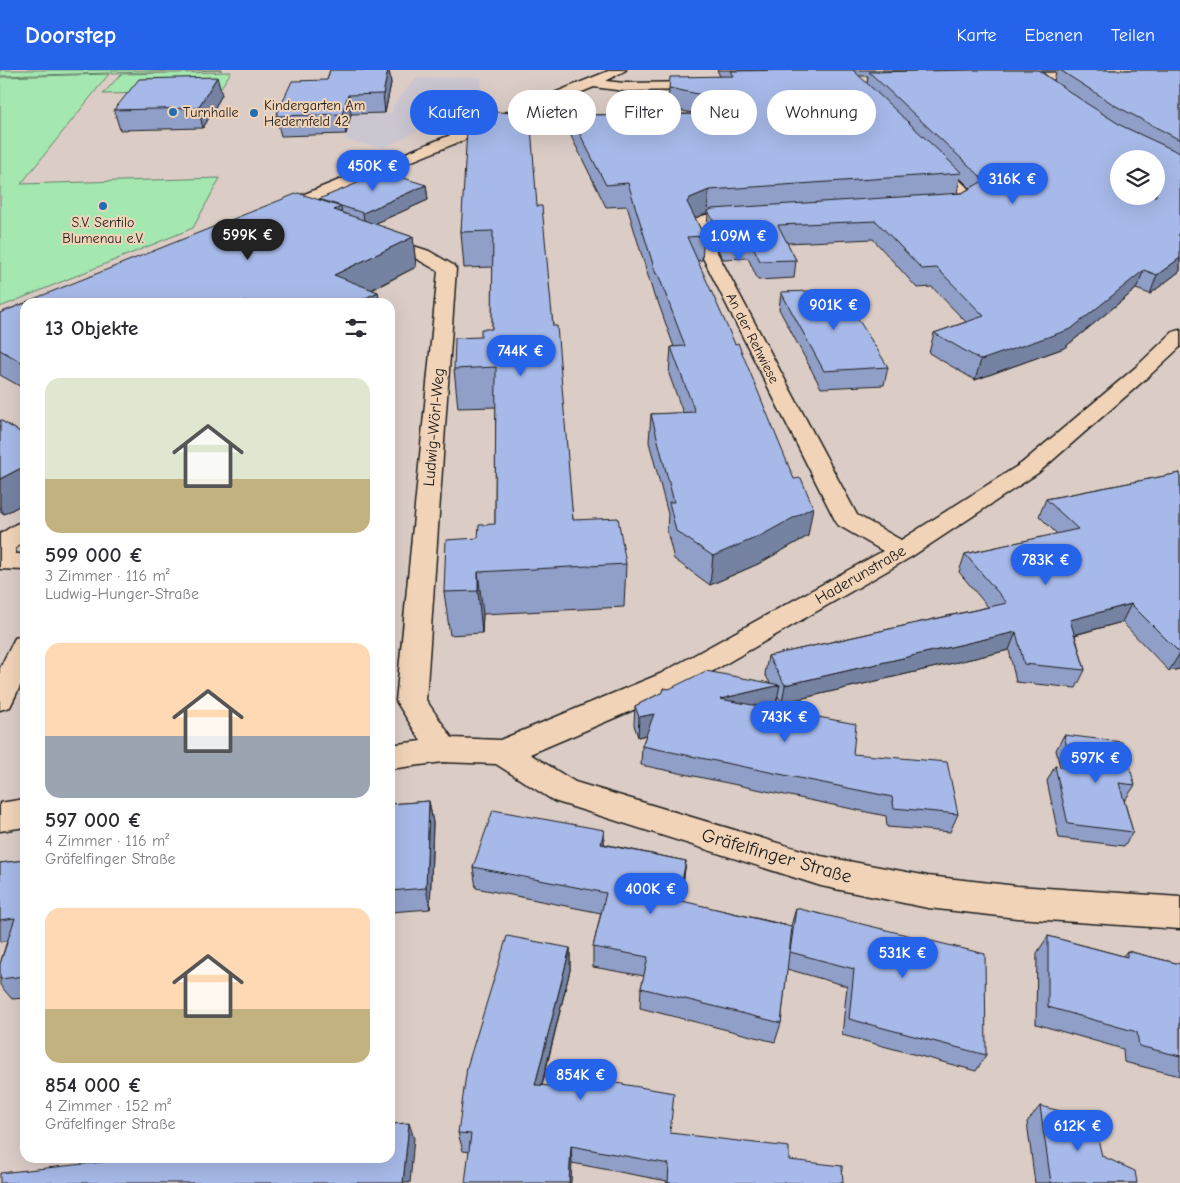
<!DOCTYPE html>
<html lang="de">
<meta charset="utf-8">
<style>
:root{--surface:#fff;--page:#f2f2f3;--text:#2b2b33;--muted:#7c7c81;--accent:#2563eb}
body{margin:0;font-family:"Comic Neue",sans-serif;background:var(--page);color:var(--text);height:100vh;display:flex;flex-direction:column;font-size:19px;white-space:nowrap}
*{box-sizing:border-box;margin:0}
p{font-size:16px;color:var(--muted)}
.icon{flex:none;width:28px;height:28px;fill:none;stroke:currentColor;stroke-width:2;stroke-linecap:round;stroke-linejoin:round}
.map{position:relative;flex:1;overflow:hidden}
.drawer{position:absolute;left:20px;top:228px;width:375px;height:865px;display:flex;flex-direction:column;background:var(--surface);border-radius:15px;box-shadow:0 5px 20px #0002}
.drawer>*{flex:none}
.guide{position:absolute;left:410px;top:20px;width:475px;height:45px;display:flex;gap:10px}
.tools{position:absolute;left:1110px;top:80px;display:grid;gap:10px}
.tools a{display:grid;place-items:center;width:55px;height:55px;border-radius:50%;background:var(--surface);box-shadow:0 5px 20px #0002;font-size:25px}
.price{position:absolute;translate:-50% -42px;padding:0 11px;border-radius:18px;background:var(--accent);color:#fff;font-size:16px;line-height:32px;filter:drop-shadow(0 1px 2px #0008)}
.price::after{content:'';position:absolute;left:50%;top:30px;width:15px;height:11px;margin-left:-8px;background:inherit;clip-path:polygon(0 0,100% 0,50% 100%)}
.price.on{background:#222;color:#fff}
ul{padding:0;list-style:none}
li{display:grid;align-content:center;gap:10px;height:265px;padding:0 25px}
li span{display:grid;place-items:center;height:155px;border-radius:15px;color:#555}
li>.icon{margin-inline-start:auto}
span .icon{width:90px;height:90px;fill:#fffc;stroke-width:1}
li b{font-size:21px}
h2{display:flex;justify-content:space-between;align-items:center;height:60px;padding:0 25px;font-size:21px}
.pill{padding:0 18px;border-radius:22px;background:var(--surface);box-shadow:0 5px 20px #0002;font-size:18px;line-height:45px}
.pill.on{background:var(--accent);color:#fff}
header{display:flex;align-items:center;gap:30px;box-sizing:border-box;height:70px;padding:0 25px;background:var(--accent);color:#fff}
header strong{font-size:24px}
nav{display:flex;gap:28px;margin-inline-start:auto;font-size:18px}
.map>svg:first-child{display:block}
.built{fill:#cbc6d0}
.green{fill:#a4e7b1;stroke:#608266}
.lines{fill:none;stroke-linecap:round;stroke-linejoin:round}
.minor-casing{stroke:#1c1c1c;stroke-width:3}
.minor{fill:#f1d4b8;fill-rule:evenodd}
.wall{fill:#909fc8;stroke:#1c1c1c;fill-rule:evenodd}
.shaded-wall{fill:#7582a2;stroke:#1c1c1c}
.building{fill:#a7b9e8;stroke:#1c1c1c;fill-rule:evenodd}
.poi-dot{fill:#1f6fb2;stroke:#f1d4b8;stroke-width:2}
.labels{text-anchor:middle;stroke-width:4;stroke-linejoin:round;paint-order:stroke}
.far-poi-label{font-size:14px;fill:#1c1c1c;stroke:#f1d4b8;text-anchor:start}
.far-street-label{font-size:14px;fill:#1c1c1c;stroke:#f1d4b8}
.street-label{font-size:16px;fill:#1c1c1c;stroke:#f1d4b8}
.near-street-label{font-size:19px;fill:#1c1c1c;stroke:#f1d4b8}
</style>
<header>
<strong>Doorstep</strong>
<nav><a>Karte</a><a>Ebenen</a><a>Teilen</a></nav>
</header>
<div class="map">
<svg width="1180" height="1113" viewBox="0 0 1180 1113">
<rect width="100%" height="100%" fill="#dbccc6"/>
<filter id="ink" filterUnits="userSpaceOnUse"><feTurbulence type="fractalNoise" baseFrequency=".02" numOctaves="2"/><feDisplacementMap in="SourceGraphic" scale="10" xChannelSelector="R" yChannelSelector="G"/><feConvolveMatrix kernelMatrix="1 2 1 2 8 2 1 2 1" color-interpolation-filters="sRGB"/></filter>
<g filter="url(#ink)">
<path class="built" d="M481 7V28L384 78 345 70 351 44 393 43V36L416 8Z"/>
<path class="green" d="M0 0H222L0 6Z
M231 2 218 22 103 24 121 4Z
M109 4 21 114 220 108 193 158 0 237V7Z"/>
<g class="lines">
<g class="minor-casing">
<path id="minor" d="M611 0H626L606 11 624 13 706 12 712 16 706 20 624 21 594 17 282 144H270L268 141 270 138Z
M1091 2 1097 6 1095 8 1009 11 1003 7 1009 3Z
M932 87 937 88 974 124 977 127C968 138 947 140 935 137L932 134 935 131 954 129 959 126 925 91 927 88Z
M745 142 751 144 753 147 751 150 710 154 704 158 857 445 901 470 1022 393 1136 297 1173 262 1180 260V277L1150 305 1038 403 911 487 680 620 530 684 575 712 821 786 928 806 1017 816 1180 827V859L1017 848 928 838 821 816 554 731 496 694 443 692 390 699V675L421 671 396 631 438 201 417 189 374 173 372 170 374 167 380 165 429 181 453 195 456 199 426 630 452 668 500 670 660 604 883 481 838 455 835 450 687 156C698 140 728 144 745 142Z
M25 451V470L15 479 16 484H25V500L0 499V464L16 454Z
M25 565V606L10 637 0 640V598L15 568Z
M25 729V757L0 761V733Z"/>
</g>
<use href="#minor" class="minor"/>
</g>
<path class="wall" d="M330 0H389L391 13 385 43 351 44 346 64 281 66 276 46 327 10Z
M717 0H1180V201L1150 224 1136 219 1064 278 975 310 929 283 934 263 966 252 932 217 917 218 873 169 787 173 796 190 794 208 758 210 748 188 723 189 707 159 708 143 695 148 704 166 702 190 697 191 808 466 758 494 710 515 674 489 667 461 668 444 649 372 651 344 683 343 669 304 671 277H674L657 229H655L627 136 606 137 571 66 570 45 697 44 668 38 669 18 720 6ZM1042 2H1056L1054 11ZM859 6H868L867 14ZM960 108 970 118 962 123H957Z
M222 25 203 58 120 60 114 40Z
M492 42 537 136 553 256 573 450 626 494 624 537 483 544 482 563 450 565 444 522 478 468 495 454 496 337 458 338 454 299 481 267 492 259 493 197 464 198 461 162 472 59 493 55Z
M426 115 428 130 374 154 413 167 416 197 372 220 378 222 380 232H26L319 130V129Z
M781 222 888 297 884 315 821 318 779 239Z
M25 233V319L0 305V243Z
M0 350 25 365V433L4 444 0 441Z
M1180 403V599L1169 601 1122 552 1075 565 1085 600 1076 618 1016 612 1009 580 782 633 778 626 776 634 764 637 853 684 958 744 950 762 887 757 886 746 641 695 642 676 646 665 638 667 634 655 635 636 669 619 770 613 765 604 768 586 988 537 959 502 965 484 1057 464 1039 446 1046 429Z
M1064 665 1135 715 1125 730H1124L1133 762 1124 776 1059 768 1047 711 1055 696 1060 697 1056 680Z
M429 731 433 753 430 839 390 842V734Z
M604 760V774L686 791 683 813 680 831 791 856 796 838 986 985 976 1001 842 965 847 916 787 899 781 953 775 972 640 938 641 918 644 906 593 897V877L601 843 476 818 473 797Z
M25 790V928L12 929 0 915V894L7 871 0 872V793Z
M1048 866 1123 886 1127 881 1180 894V1006L1124 992 1123 979 1036 954 1037 883Z
M570 878V900L542 1016 670 1063 789 1090 843 1113H666L667 1111 572 1093 463 1081 458 1063Z
M1040 1036 1102 1086 1137 1113H1035L1027 1052Z"/>
<path class="shaded-wall" d="M388 0H389L391 13 385 43 383 24Z
M217 7 222 25 203 58 198 38Z
M348 25 351 44 346 64 342 44Z
M426 115 428 130 365 158 363 143Z
M709 120 707 143 688 151 687 132 690 128Z
M341 137 346 167 334 140Z
M413 167 416 197 347 232 334 205Z
M1180 188V201L1150 224 1157 205Z
M1144 200 1136 219 1064 278 975 310 981 290Z
M378 222 380 232H357Z
M25 396V433L4 444 0 436V409Z
M813 437 808 466 758 494 710 515 713 486Z
M478 502 483 544 482 563 478 521Z
M1131 534 1122 552 1062 568 1070 550Z
M1016 562 1009 580 782 633 785 615Z
M1180 583V599L1169 601Z
M780 615 776 634 718 648 720 629Z
M654 644 653 663 638 667 639 647Z
M429 731 433 753 430 839 426 818Z
M604 760V782L601 774Z
M686 791 683 813 676 851 678 830Z
M570 878V900L537 1034 535 1015Z
M409 1053 414 1068 410 1113H403Z
M571 1076 572 1093 571 1113H569Z"/>
<path class="building" d="M330 0H388L383 24 348 25 342 44 276 46 292 11 327 10Z
M796 0H853L962 103 709 120 690 128 687 132 704 166 687 167 735 274 738 273 794 409 801 408 813 437 762 465 713 486 676 461 669 432H674L651 344 695 342 671 277 685 276 658 204H656L628 113 606 115 570 45 735 44 736 32 669 18 670 7 734 6 731 1Z
M972 0H1038L1086 33 1122 56 1180 83V165H1178L1180 166V188L1157 205 1144 200 1071 259 981 290 934 263 984 246 937 198 922 199 876 151 778 155 796 190 760 191 750 170 725 171 708 141 712 139 962 123 983 111 980 106 869 2ZM1119 89H1156V126H1119Z
M1060 0H1180V70L1116 36Z
M217 7 198 38 114 40 139 9Z
M492 42 530 43 537 136H542L553 256H557L573 450 618 448 626 494 478 502V521L444 522 446 470 478 468 479 455 495 454 496 297 454 299 455 268 481 267V259H492L493 161 461 162 467 59H473L472 55H495Z
M384 102 426 115 363 143 319 129Z
M298 123 341 137 334 140 413 167 334 205 378 222 357 232H26Z
M840 220 888 297 824 301 781 222Z
M25 233V294L0 280V243Z
M0 350 25 365V396L0 409Z
M1180 403V583L1131 534 1070 550 1085 600 1024 594 1016 562 785 615 768 586 1007 533 965 484 1078 459 1046 429Z
M706 601 780 615 720 629 856 654 853 684 947 692 958 744 894 738 892 727 642 676 654 644 639 647 635 636 663 622 664 618 669 619Z
M1064 665 1122 672 1135 715 1119 713 1133 762 1068 754 1055 696 1072 699Z
M429 731 426 818 390 821V734Z
M493 740 604 760 601 774 686 791 678 830 792 857 781 953 641 918 648 887 593 877 606 823 473 797Z
M25 790V906L0 909V894L15 848 0 850V793Z
M796 838 985 884 986 985 849 949 854 899 790 882Z
M507 866 570 878 535 1015 608 1019 610 1012 674 1023 670 1063 789 1077V1090L842 1096 843 1113H668L669 1094 571 1076 569 1113H465L471 1064 458 1063 467 997Z
M1048 866 1127 887V881L1180 894V986L1139 976 1137 962 1048 937Z
M1040 1036 1093 1049 1102 1086 1135 1101 1137 1113H1051Z
M409 1053 403 1113H0V1103L139 1088H390V1054Z"/>
</g>
<g class="poi-dot">
<circle cx="173" cy="42" r="5"/>
<circle cx="254" cy="43" r="5"/>
<circle cx="103" cy="136" r="5"/>
</g>
<g class="labels">
<g class="far-poi-label">
<text x="264" y="40">Kindergarten Am<tspan x="264" dy="16">Hedernfeld 42</tspan></text>
<text x="183" y="47">Turnhalle</text>
<text x="103" y="157" text-anchor="middle">S.V. Sentilo<tspan x="103" dy="16">Blumenau e.V.</tspan></text>
</g>
<g class="far-street-label">
<text transform="translate(753 268) rotate(63)" y="5">An der Rehwiese</text>
</g>
<g class="street-label">
<text transform="translate(433 357) rotate(-85)" y="6">Ludwig-Wörl-Weg</text>
<text transform="translate(860 504) rotate(-30)" y="6">Haderunstraße</text>
</g>
<g class="near-street-label">
<text transform="translate(777 785) rotate(16)" y="7">Gräfelfinger Straße</text>
</g>
</g>
</svg>
<div class="tools">
<a><svg class="icon" aria-label="layers" viewBox="0 0 24 24"><path d="M12 4l9 5-9 5-9-5zM3 14l9 5 9-5"/></svg></a>
</div>
<b class="price" style="left:373px;top:122px">450K €</b>
<b class="price" style="left:1013px;top:135px">316K €</b>
<b class="price on" style="left:248px;top:191px">599K €</b>
<b class="price" style="left:739px;top:192px">1.09M €</b>
<b class="price" style="left:834px;top:261px">901K €</b>
<b class="price" style="left:521px;top:307px">744K €</b>
<b class="price" style="left:1046px;top:516px">783K €</b>
<b class="price" style="left:785px;top:673px">743K €</b>
<b class="price" style="left:1096px;top:714px">597K €</b>
<b class="price" style="left:651px;top:845px">400K €</b>
<b class="price" style="left:903px;top:909px">531K €</b>
<b class="price" style="left:581px;top:1031px">854K €</b>
<b class="price" style="left:1078px;top:1082px">612K €</b>
<div class="guide">
<a class="pill on">Kaufen</a>
<a class="pill">Mieten</a>
<a class="pill">Filter</a>
<a class="pill">Neu</a>
<a class="pill">Wohnung</a>
</div>
<section class="drawer">
<h2>13 Objekte<svg class="icon" aria-label="filters" viewBox="0 0 24 24"><path d="M4 7h16M4 17h16"/><circle cx="9" cy="7" r="2"/><circle cx="15" cy="17" r="2"/></svg></h2>
<ul>
<li><span style="background:linear-gradient(#dfe7d0 65%,#c2b280 0)"><svg class="icon" aria-label="home" viewBox="0 0 24 24"><path d="M3 11l9-7 9 7M6 9v11h12V9"/></svg></span><div><b>599 000 €</b><p>3 Zimmer · 116 m²</p><p>Ludwig-Hunger-Straße</p></div></li>
<li><span style="background:linear-gradient(#ffd9b3 60%,#9aa5b1 0)"><svg class="icon" aria-label="home" viewBox="0 0 24 24"><path d="M3 11l9-7 9 7M6 9v11h12V9"/></svg></span><div><b>597 000 €</b><p>4 Zimmer · 116 m²</p><p>Gräfelfinger Straße</p></div></li>
<li><span style="background:linear-gradient(#ffd9b3 65%,#c2b280 0)"><svg class="icon" aria-label="home" viewBox="0 0 24 24"><path d="M3 11l9-7 9 7M6 9v11h12V9"/></svg></span><div><b>854 000 €</b><p>4 Zimmer · 152 m²</p><p>Gräfelfinger Straße</p></div></li>
</ul>
</section>
</div>
